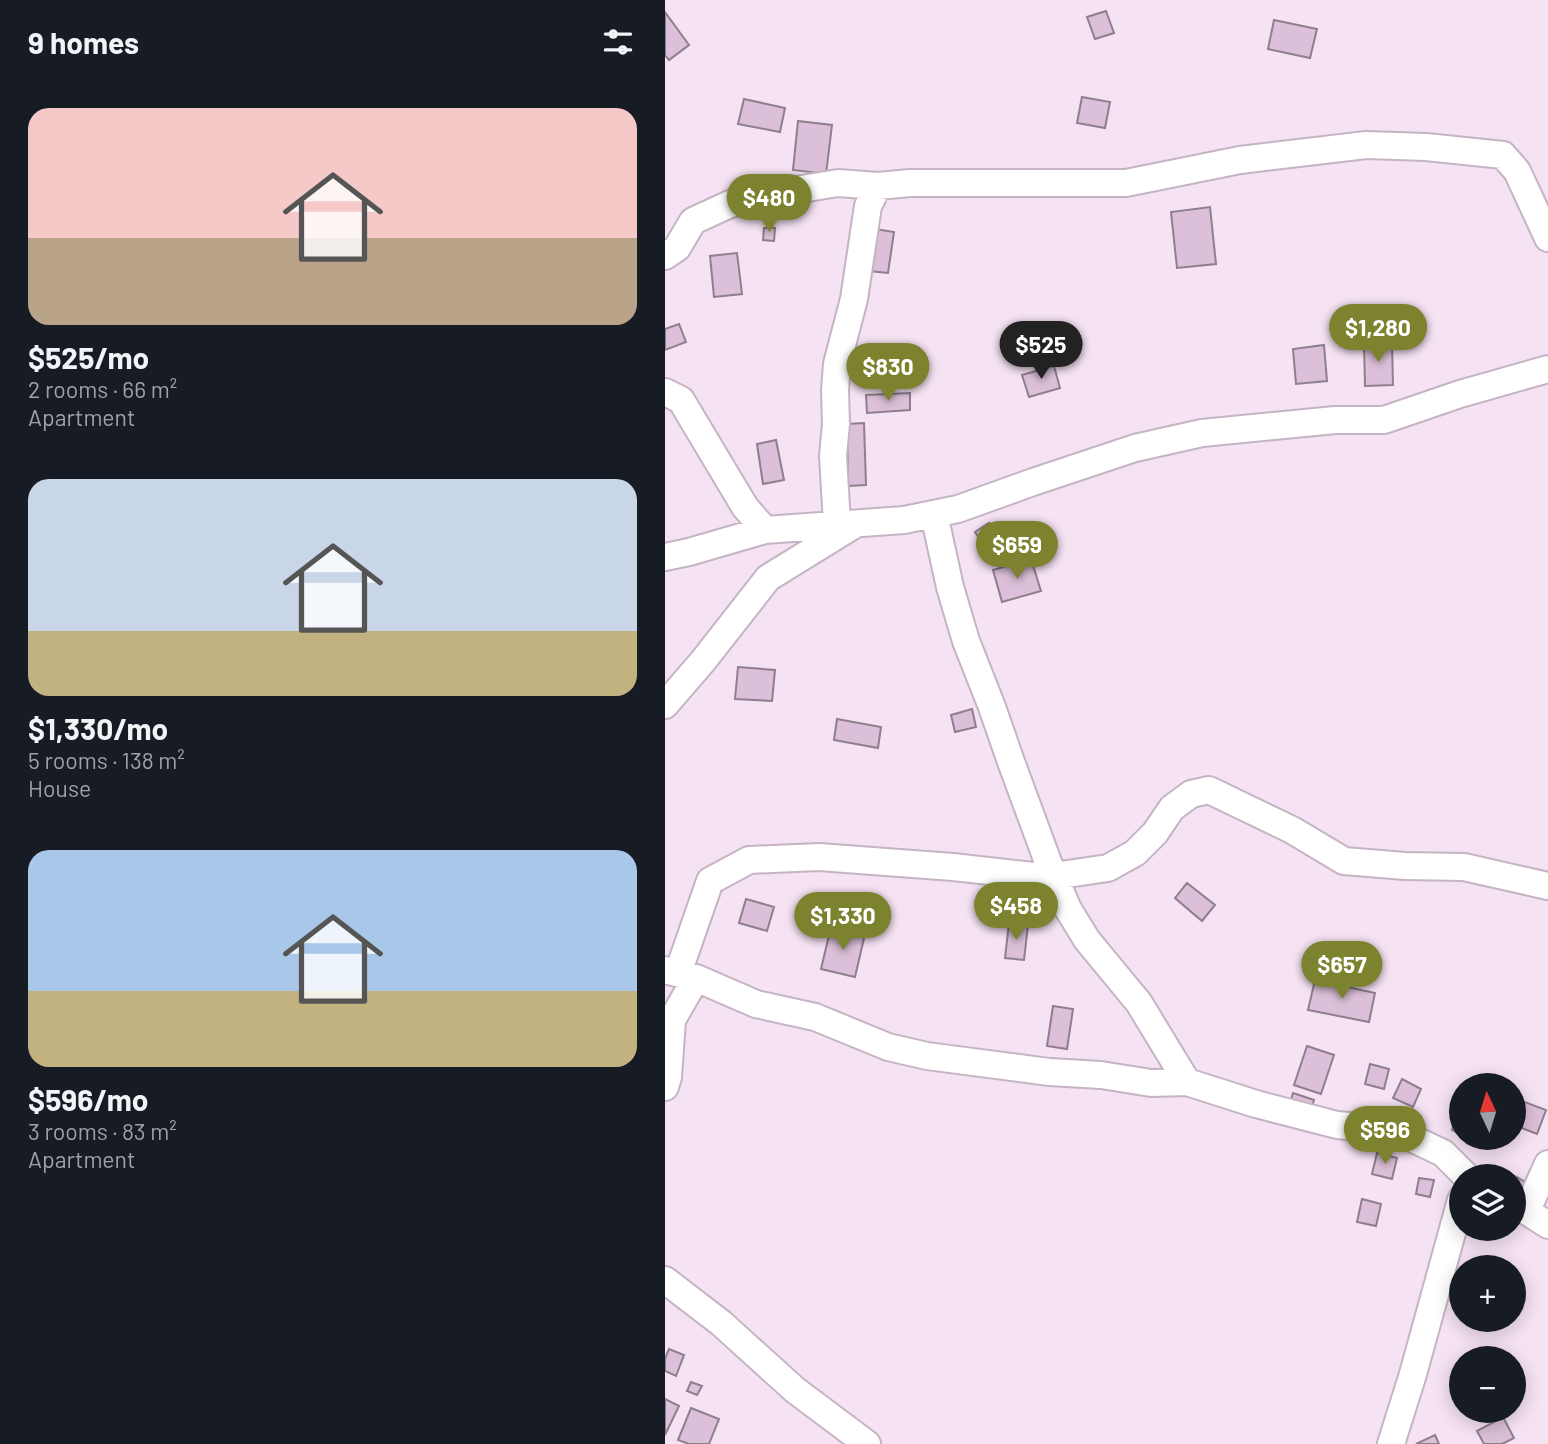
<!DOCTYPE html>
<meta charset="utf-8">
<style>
:root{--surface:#171b24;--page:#242831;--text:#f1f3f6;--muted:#9ea1a6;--accent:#7c822d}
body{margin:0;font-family:Barlow,sans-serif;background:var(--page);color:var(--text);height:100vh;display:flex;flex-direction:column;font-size:26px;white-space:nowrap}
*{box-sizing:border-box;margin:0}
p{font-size:23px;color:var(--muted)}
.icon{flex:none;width:38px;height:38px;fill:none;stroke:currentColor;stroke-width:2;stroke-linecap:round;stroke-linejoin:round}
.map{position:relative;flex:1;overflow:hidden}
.drawer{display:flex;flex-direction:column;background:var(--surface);width:665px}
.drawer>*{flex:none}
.needle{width:46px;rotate:356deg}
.buttons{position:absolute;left:784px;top:1073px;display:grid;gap:14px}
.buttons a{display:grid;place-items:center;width:77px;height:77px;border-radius:50%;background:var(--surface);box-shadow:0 4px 18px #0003;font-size:35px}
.price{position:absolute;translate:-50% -60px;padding:0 16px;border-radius:24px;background:var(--accent);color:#fff;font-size:23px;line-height:46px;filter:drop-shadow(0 2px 4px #0008)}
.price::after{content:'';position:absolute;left:50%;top:42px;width:21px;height:16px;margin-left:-10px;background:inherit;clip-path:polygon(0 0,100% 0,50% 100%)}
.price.selected{background:#222;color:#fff}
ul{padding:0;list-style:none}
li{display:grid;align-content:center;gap:14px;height:371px;padding:0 28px}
li span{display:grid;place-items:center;height:217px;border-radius:21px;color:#555}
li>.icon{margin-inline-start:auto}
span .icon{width:126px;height:126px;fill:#fffc;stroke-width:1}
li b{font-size:30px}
h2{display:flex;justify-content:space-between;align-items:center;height:84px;padding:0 28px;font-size:30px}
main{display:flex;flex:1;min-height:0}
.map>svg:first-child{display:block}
.building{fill:#dcc0d9;stroke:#8f7e8d;stroke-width:2}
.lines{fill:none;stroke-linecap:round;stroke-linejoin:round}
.minor-casing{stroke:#c5b4c3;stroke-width:30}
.minor{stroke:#fff;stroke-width:26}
</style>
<main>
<section class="drawer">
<h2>9 homes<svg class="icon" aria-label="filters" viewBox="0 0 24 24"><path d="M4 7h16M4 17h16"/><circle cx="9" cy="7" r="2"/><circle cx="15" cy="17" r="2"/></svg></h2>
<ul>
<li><span style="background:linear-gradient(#f6c9c9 60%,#b9a48a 0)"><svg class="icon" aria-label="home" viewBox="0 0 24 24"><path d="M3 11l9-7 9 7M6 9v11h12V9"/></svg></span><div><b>$525/mo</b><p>2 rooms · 66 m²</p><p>Apartment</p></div></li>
<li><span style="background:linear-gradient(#c9d6e8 70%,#c2b280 0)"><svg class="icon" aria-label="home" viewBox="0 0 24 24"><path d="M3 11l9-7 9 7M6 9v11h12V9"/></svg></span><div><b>$1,330/mo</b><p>5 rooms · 138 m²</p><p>House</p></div></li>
<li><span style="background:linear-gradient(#a9c7e8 65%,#c2b280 0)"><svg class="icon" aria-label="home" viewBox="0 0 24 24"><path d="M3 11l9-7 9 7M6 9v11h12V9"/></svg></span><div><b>$596/mo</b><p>3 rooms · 83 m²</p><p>Apartment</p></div></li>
</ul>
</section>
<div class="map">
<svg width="883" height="1444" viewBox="0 0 883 1444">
<rect width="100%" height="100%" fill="#f5e2f2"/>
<path class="building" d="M441 11 449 33 430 39 422 17Z
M0 12 24 45 4 60 0 55Z
M609 20 652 29 645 58 603 49Z
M417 97 445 102 440 128 412 123Z
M79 99 120 108 115 132 73 124Z
M133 121 167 125 161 174 128 170Z
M545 207 551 264 512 268 506 212Z
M99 228H110L109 241 98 240Z
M210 229 229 232 223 273 204 271Z
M72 253 77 294 49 297 45 256Z
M14 324 21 342 0 350V329Z
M699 343H727L728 385 700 386Z
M659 345 662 381 631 384 628 349Z
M389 366 395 388 364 397 357 375Z
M245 393V410L202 413 201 395Z
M199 423 201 485 183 486 182 424Z
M111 440 119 480 98 484 92 444Z
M324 523 333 537 319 546 310 532Z
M366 559 376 591 337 602 328 570Z
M73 667 110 670 107 701 70 699Z
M307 709 311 727 290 732 286 715Z
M172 719 216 727 213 748 169 740Z
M522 883 550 905 537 921 510 898Z
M81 899 109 907 102 931 74 923Z
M344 923 363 925 359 960 340 958Z
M166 927 200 934 190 977 156 969Z
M650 980 710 993 704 1022 643 1010Z
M388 1006 408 1009 402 1049 382 1046Z
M642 1046 669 1055 656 1094 629 1085Z
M705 1064 724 1069 719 1089 700 1084Z
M737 1079 756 1089 748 1107 728 1098Z
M628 1093 649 1100 645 1113 624 1106Z
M857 1101 881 1110 872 1134 849 1125Z
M796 1105V1134L787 1130Z
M712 1153 732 1158 727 1179 707 1174Z
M852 1177 863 1184 856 1194 849 1190V1182Z
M754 1178 769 1180 765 1197 751 1194Z
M697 1199 716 1204 711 1226 692 1222Z
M4 1349 19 1355 11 1376 0 1371V1359Z
M26 1382 37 1386 32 1395 22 1391Z
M0 1399 14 1406 0 1435Z
M26 1408 54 1419 44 1444H24L13 1440Z
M838 1417 849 1438 837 1444H819L812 1431Z
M770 1435 774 1444H751Z"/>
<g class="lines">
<g class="minor-casing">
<path id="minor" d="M0 256 12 248 28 221 65 204 118 192 173 183 213 186 245 183H461L575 160 701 145 761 147 838 155 852 171 883 238
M0 392 16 400 80 507 100 530
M269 514 285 587 301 641 327 707 345 759 383 862 403 909 422 940 474 1003 522 1082
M172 524 168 456 171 424 170 390 172 364 189 299 203 206 213 186
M0 557 24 552 100 530 239 520 293 509 368 482 470 448 537 433 670 420H719L795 394 883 369
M0 705 38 661 103 578 189 525
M0 970 31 978 91 1004 150 1017 223 1047 262 1056 384 1072 436 1075 486 1083 522 1082 591 1104 672 1125 729 1130 778 1153 801 1176
M13 973 45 881 84 860 154 857 288 867 369 876H389L443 868 470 853 490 833 507 808 526 794 544 790 627 830 679 861 740 866 799 867 883 886
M0 1087 3 1077 7 1020 31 978
M849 1203 883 1225
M862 1210 883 1164
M0 1280 56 1323 130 1390 202 1444
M726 1444 748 1374 796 1200"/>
</g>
<use href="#minor" class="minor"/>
</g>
</svg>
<div class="buttons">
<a><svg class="needle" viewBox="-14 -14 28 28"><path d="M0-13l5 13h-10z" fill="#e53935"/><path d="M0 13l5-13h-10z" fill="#9ea1a6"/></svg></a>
<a><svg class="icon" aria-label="layers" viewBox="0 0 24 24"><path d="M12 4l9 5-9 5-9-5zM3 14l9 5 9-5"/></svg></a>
<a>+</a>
<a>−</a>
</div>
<b class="price" style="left:104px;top:234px">$480</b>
<b class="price" style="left:713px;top:364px">$1,280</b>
<b class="price selected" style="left:376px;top:381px">$525</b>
<b class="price" style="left:223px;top:403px">$830</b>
<b class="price" style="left:352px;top:581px">$659</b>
<b class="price" style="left:351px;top:942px">$458</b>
<b class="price" style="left:178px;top:952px">$1,330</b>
<b class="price" style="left:677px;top:1001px">$657</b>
<b class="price" style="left:720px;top:1166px">$596</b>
</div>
</main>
